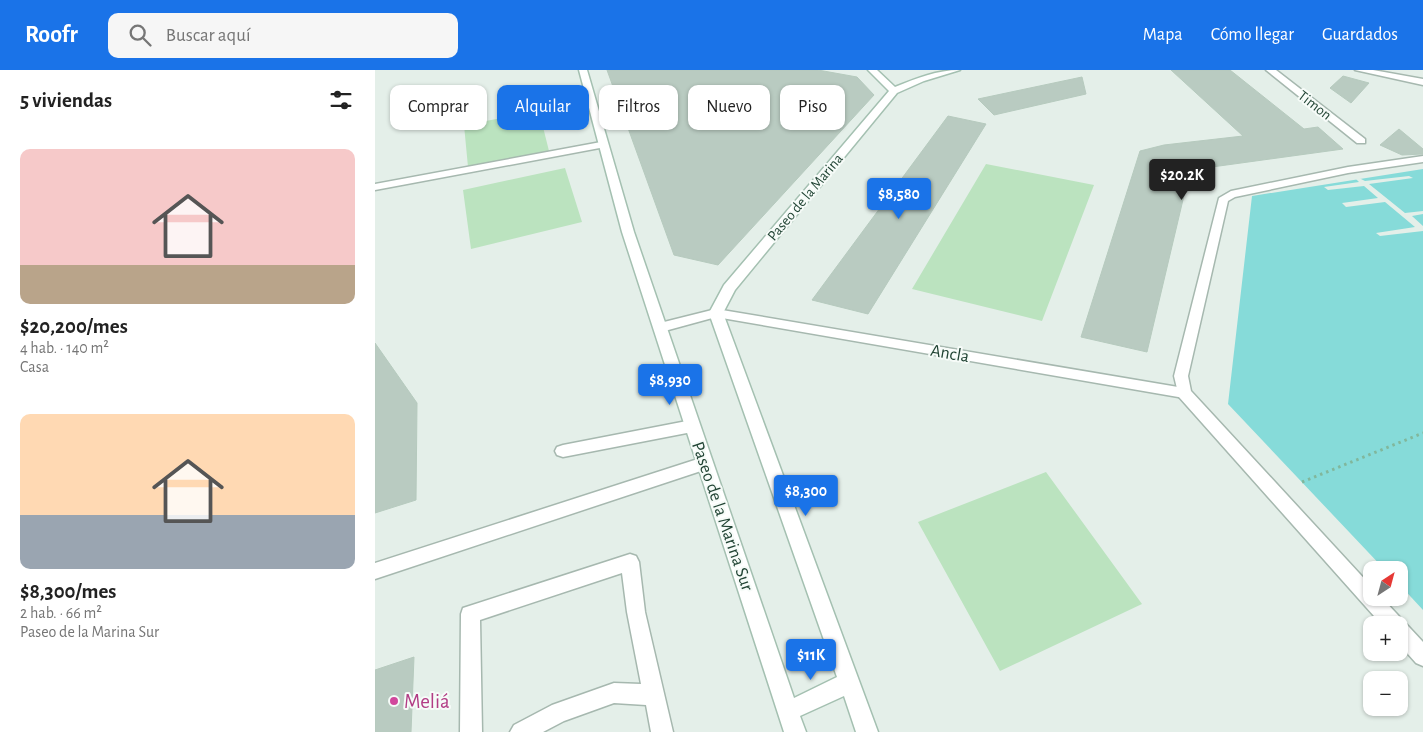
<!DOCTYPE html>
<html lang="es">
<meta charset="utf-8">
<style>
:root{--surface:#fff;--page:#f6f6f6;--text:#222;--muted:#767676;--accent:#1a73e8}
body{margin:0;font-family:"Alegreya Sans",sans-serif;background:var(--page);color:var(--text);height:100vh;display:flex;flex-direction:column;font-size:19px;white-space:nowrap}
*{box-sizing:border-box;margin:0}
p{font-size:16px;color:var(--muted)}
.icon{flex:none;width:28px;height:28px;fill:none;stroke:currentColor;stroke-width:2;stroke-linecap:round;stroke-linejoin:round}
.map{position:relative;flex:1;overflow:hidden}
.sheet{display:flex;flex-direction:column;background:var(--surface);width:375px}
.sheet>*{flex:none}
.top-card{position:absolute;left:15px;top:15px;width:475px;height:45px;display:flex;gap:10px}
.needle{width:32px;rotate:36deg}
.fabs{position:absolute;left:988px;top:491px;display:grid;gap:10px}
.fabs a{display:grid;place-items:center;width:45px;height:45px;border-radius:10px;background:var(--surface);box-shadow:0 1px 4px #0004;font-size:25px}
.price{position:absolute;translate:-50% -42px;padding:0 11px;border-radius:5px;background:var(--accent);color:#fff;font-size:16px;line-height:32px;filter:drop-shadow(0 1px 2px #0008)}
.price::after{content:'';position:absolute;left:50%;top:30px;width:15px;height:11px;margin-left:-8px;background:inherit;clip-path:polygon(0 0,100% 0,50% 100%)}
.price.current{background:#222;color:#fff}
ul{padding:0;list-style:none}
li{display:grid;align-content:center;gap:10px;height:265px;padding:0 20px}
li span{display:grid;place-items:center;height:155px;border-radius:10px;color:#555}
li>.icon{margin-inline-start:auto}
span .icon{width:90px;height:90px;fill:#fffc;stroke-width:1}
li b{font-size:21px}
h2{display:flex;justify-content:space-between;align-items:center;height:60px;padding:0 20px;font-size:21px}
.pill{padding:0 18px;border-radius:10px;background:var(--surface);box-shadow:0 1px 4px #0004;font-size:18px;line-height:45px}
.pill.current{background:var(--accent);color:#fff}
header{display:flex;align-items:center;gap:30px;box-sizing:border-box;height:70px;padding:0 25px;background:var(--accent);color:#fff}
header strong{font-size:24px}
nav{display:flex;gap:28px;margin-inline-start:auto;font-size:18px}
.search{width:350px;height:45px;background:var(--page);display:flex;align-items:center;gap:12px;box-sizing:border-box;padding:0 18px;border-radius:10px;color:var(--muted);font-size:19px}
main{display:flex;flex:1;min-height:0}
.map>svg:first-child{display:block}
.green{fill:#bbe3bf}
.water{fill:#86dbd9}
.pier{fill:#e4efe9}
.building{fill:#b9cbc1;stroke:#b6cabe}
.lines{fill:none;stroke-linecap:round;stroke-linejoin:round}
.lane-casing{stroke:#a6b8af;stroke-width:3}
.street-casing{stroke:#a6b8af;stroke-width:3}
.secondary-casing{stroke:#a4c0b1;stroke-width:3}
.path{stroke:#81b79c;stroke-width:3;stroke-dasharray:2.5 4;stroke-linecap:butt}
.lane{fill:#fff;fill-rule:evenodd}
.street{fill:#fff;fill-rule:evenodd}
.secondary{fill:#fff;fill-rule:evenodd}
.hotel-dot{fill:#d1479c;stroke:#f6fbf8;stroke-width:2}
.labels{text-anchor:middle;stroke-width:4;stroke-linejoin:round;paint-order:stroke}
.far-street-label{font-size:15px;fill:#214434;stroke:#f6fbf8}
.street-label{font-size:18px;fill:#214434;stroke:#f6fbf8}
.near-hotel-label{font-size:21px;fill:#b23c85;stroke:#f6fbf8;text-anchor:start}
</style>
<header>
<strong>Roofr</strong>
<div class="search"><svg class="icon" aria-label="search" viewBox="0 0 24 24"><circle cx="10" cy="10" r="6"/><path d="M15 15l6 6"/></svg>Buscar aquí</div>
<nav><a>Mapa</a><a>Cómo llegar</a><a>Guardados</a></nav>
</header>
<main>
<section class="sheet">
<h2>5 viviendas<svg class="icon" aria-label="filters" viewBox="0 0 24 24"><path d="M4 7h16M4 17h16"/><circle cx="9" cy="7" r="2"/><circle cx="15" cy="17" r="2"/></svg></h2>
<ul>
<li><span style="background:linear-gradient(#f6c9c9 75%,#b9a48a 0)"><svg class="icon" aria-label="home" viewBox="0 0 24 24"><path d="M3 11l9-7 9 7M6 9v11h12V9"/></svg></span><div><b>$20,200/mes</b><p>4 hab. · 140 m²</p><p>Casa</p></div></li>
<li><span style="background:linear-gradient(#ffd9b3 65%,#9aa5b1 0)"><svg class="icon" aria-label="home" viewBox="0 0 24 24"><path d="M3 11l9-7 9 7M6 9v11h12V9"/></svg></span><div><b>$8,300/mes</b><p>2 hab. · 66 m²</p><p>Paseo de la Marina Sur</p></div></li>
</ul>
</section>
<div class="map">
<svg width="1048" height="662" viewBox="0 0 1048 662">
<rect width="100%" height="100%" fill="#e4efe9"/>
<path class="green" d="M164 41 174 81 93 97 89 55Z
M611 94 719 115 667 251 537 219Z
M190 98 207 152 96 179 88 120Z
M671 402 767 534 625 601 543 452Z"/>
<path class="water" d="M1048 99V540L1024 514V500H1010L853 334 877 126Z"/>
<path class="pier" d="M1034 106 1038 108 994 114 1030 143 1048 141V144L1037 146 1048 156V161L1005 166 1001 163 1040 157 1010 132 971 137 967 133 1003 128 989 116 953 120 949 117 984 112 981 109H986L990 111Z"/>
<path class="building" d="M232 0H443L482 7 499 25 343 195 299 185Z
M796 0H855L929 59 943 57 968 79 815 100 772 282 706 267 765 81 789 75 868 66Z
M968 6 994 13 976 33 955 18Z
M707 7 711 24 619 45 603 29Z
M573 46 611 54 493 244 437 230Z
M1024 59 1048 79V84L1027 85 1005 75Z
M0 273 42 333 41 430 0 443Z
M39 587 36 662H0V600Z"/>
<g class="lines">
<g class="lane-casing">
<path id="lane" d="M891 0H901L990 69V73H982Z
M980 0H998L1048 9V15Z
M226 72 230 73V77L0 120V114Z
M341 239 809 318 814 319 816 323 814 327 809 328 341 247 286 262 279 257 281 254Z
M317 350 322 352 325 356 322 360 317 362 188 387 182 385 180 381 182 377 188 375Z
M329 387 335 388 337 393 335 398 0 509V493Z
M255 484 261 486 264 492 270 542 298 662H276L271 635 239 633 189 651 168 662H135L139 655 177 635 239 613 266 614 252 542 247 503 105 550 107 662H85L86 544 88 538Z"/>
</g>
<g class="street-casing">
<path id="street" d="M1048 86V92L973 103 860 127 853 131 813 306 816 321 996 516V528H1007L1048 572V596L1041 593 1024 574V555H1007L804 327 799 306 844 128 856 121 973 97Z"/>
</g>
<g class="secondary-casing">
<path id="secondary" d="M204 0H212L259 162 419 628 462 607 334 243 349 215 514 21 493 0H502L520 17C542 8 562 0 585 0L549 11 522 23 360 220 348 243 503 662H481L469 626 425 646 431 662H409L247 162Z"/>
</g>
<path class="path" d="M927 412 1048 363"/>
<use href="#lane" class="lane"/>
<use href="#street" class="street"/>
<use href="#secondary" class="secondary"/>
</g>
<circle class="hotel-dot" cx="19" cy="631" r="5"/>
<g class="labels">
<g class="far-street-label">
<text transform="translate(940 35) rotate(38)" y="5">Timon</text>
<text transform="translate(430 127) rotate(-50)" y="5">Paseo de la Marina</text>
</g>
<g class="street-label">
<text transform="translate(575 283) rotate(10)" y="6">Ancla</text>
<text transform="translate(348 446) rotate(71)" y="6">Paseo de la Marina Sur</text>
</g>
<g class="near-hotel-label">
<text x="29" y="638">Meliá</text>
</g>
</g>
</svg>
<div class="fabs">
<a><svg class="needle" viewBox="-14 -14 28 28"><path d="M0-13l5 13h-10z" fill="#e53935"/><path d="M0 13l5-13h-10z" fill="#767676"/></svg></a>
<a>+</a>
<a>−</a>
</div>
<b class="price current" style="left:807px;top:131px">$20.2K</b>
<b class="price" style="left:524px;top:150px">$8,580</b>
<b class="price" style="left:295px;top:336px">$8,930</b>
<b class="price" style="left:431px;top:447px">$8,300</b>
<b class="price" style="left:436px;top:611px">$11K</b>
<div class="top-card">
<a class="pill">Comprar</a>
<a class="pill current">Alquilar</a>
<a class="pill">Filtros</a>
<a class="pill">Nuevo</a>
<a class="pill">Piso</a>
</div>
</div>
</main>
